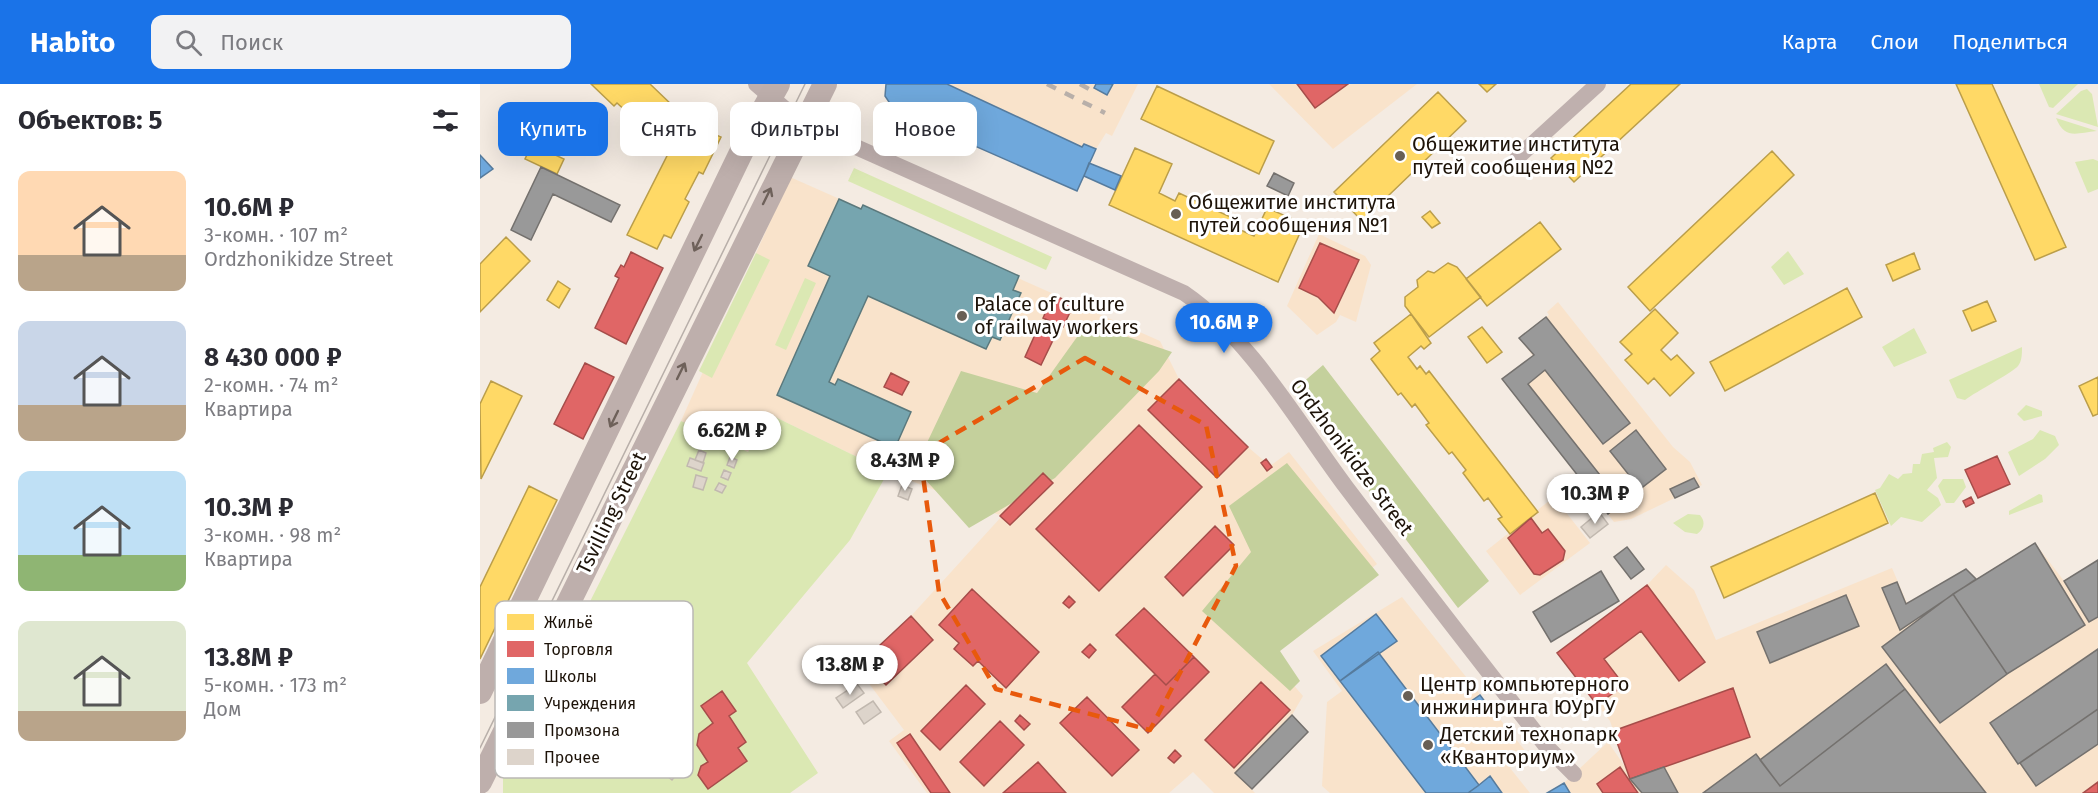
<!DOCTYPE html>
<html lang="ru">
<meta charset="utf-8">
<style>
:root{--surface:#fff;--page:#f2f2f3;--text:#2b2b33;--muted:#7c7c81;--accent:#1a73e8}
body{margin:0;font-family:"Fira Sans",sans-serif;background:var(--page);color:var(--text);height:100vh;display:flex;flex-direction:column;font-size:22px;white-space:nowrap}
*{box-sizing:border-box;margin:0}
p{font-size:20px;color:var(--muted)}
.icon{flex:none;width:33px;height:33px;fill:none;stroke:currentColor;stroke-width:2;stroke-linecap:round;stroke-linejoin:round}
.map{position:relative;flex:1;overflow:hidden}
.side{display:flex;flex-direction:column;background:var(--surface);width:480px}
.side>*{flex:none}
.hud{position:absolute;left:18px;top:18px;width:570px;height:54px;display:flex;gap:12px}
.price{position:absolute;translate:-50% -51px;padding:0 14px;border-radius:21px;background:#fff;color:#222;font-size:20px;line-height:39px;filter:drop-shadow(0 2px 3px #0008)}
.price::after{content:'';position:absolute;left:50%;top:36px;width:18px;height:14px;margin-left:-9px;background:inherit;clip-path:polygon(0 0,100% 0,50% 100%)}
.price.selected{background:var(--accent);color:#fff}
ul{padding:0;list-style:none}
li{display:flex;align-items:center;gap:18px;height:150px;padding:0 18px}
li span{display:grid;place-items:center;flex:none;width:168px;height:120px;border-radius:12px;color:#555}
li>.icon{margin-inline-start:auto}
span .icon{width:72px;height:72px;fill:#fffc;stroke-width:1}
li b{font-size:26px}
h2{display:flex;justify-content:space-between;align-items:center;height:72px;padding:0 18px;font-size:26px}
.tag{padding:0 21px;border-radius:12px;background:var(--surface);box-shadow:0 6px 24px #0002;font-size:21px;line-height:54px}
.tag.selected{background:var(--accent);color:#fff}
header{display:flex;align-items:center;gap:36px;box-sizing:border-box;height:84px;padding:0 30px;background:var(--accent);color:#fff}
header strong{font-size:28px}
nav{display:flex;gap:33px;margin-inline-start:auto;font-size:21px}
.search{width:420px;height:54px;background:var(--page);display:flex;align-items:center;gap:15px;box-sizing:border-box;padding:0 21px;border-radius:12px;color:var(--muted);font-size:22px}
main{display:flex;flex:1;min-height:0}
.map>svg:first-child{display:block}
.built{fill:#f9e3cb}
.green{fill:#dbe8b3}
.forest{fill:#c4d09c}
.homes{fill:#ffd966;stroke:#bb9e4a;stroke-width:1.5}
.shops{fill:#e06666;stroke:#a64d4a;stroke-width:1.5}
.schools{fill:#6fa8dc;stroke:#567b9d;stroke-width:1.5}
.public{fill:#76a5af;stroke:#5b797d;stroke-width:1.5}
.industry{fill:#999;stroke:#74716e;stroke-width:1.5}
.building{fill:#ddd4cb;stroke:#c1b8af;stroke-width:1.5}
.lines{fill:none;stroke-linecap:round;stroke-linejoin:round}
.street{stroke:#bfb0ae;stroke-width:16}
.secondary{stroke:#beafac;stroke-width:24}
.tram{stroke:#b8afa9;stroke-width:1.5}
.rail{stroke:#b8afa9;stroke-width:4.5;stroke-dasharray:10 10;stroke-linecap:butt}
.oneway{stroke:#6e615a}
.marked{fill:none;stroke:#e8590c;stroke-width:4.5;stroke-dasharray:12 8;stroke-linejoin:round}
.poi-dot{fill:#685f55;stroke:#fff;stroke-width:2}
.labels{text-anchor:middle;stroke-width:6;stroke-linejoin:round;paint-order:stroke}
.poi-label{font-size:20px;fill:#1d1309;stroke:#fff;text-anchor:start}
.street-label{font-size:20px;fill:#1d1309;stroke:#fff}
.key{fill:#fff;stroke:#bbb8b5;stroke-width:1.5}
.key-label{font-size:16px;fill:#1d1309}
</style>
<header>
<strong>Habito</strong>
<div class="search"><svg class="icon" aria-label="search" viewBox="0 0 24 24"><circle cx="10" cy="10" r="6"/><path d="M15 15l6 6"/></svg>Поиск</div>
<nav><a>Карта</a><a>Слои</a><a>Поделиться</a></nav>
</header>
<main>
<section class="side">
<h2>Объектов: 5<svg class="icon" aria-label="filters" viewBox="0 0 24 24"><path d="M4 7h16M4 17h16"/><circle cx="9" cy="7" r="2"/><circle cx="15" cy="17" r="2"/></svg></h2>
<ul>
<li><span style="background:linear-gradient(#ffd9b3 70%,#b9a48a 0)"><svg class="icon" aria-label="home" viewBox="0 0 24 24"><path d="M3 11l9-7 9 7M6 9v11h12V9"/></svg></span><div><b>10.6M ₽</b><p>3-комн. · 107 m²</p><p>Ordzhonikidze Street</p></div></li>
<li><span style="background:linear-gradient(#c9d6e8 70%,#b9a48a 0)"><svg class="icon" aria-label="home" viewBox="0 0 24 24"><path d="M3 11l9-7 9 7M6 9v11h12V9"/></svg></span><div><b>8 430 000 ₽</b><p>2-комн. · 74 m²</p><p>Квартира</p></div></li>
<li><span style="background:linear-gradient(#bfe0f5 70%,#8fb573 0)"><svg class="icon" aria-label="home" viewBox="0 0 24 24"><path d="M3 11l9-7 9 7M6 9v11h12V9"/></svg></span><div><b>10.3M ₽</b><p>3-комн. · 98 m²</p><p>Квартира</p></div></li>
<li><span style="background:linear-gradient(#dfe7d0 75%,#b9a48a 0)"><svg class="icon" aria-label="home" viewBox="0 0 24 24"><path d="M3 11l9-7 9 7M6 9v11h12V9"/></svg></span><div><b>13.8M ₽</b><p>5-комн. · 173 m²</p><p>Дом</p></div></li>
</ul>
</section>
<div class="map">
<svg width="1618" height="709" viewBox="0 0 1618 709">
<rect width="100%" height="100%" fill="#f4ebe2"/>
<path class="built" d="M406 0H658L632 52 626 49 616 65 597 107 431 34 433 29 415 27 405 12Z
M789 0H937L853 65Z
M310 93 680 257 699 295 768 363 790 382 809 368 897 480 787 570 823 612 812 631 756 689 775 709H734L713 688 689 709H447L409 657 424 646 381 589 383 577 431 532 522 432 408 388 289 330 268 368 201 337Z
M839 150 885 172 891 181 876 238 860 231 856 238 837 251 807 222Z
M1078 218 1193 363 1210 378 1222 401 1151 435 1134 438 1022 295 1053 272 1039 254 1069 231 1067 228Z
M1074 413 1110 459 1040 511 1006 467Z
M1555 459 1584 497 1618 477V709H1067L1084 699 1128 658 1146 684 1130 637 1077 569 1167 501 1186 481 1214 506 1236 556 1412 484 1427 519 1486 485 1497 495Z
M922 513 1047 669 1030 684 1050 709H850L842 702 847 618 862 607 833 567Z"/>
<path class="green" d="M1559 0H1598L1573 24 1569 23Z
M1607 5 1612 10 1618 43 1576 30 1601 7Z
M1576 34 1617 47C1596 49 1585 56 1576 34Z
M1613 75 1618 77V105L1608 109 1595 78Z
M374 84 572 173 566 186 368 97Z
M1308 167 1324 190 1304 201 1291 183Z
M276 169 290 176 232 294 219 287Z
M325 194 336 199 306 266 295 261Z
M1434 244 1447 269 1414 283 1402 263Z
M1542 263C1542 270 1542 277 1538 282 1532 289 1497 307 1485 316L1477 314 1469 296Z
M1546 321 1562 327V332L1544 337 1537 330Z
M289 330 408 388 370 456 267 579 338 689 310 709H23V690L201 337 268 368Z
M1560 346 1575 352 1579 361 1565 375 1539 392 1528 368 1553 355Z
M1467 358 1471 363 1468 373 1454 374 1457 394 1447 406 1458 414 1461 421 1442 438 1421 433 1411 442 1395 406 1400 404 1409 390 1418 395 1423 390 1432 389 1433 380H1440L1442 370 1454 368 1453 364Z
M1463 395H1483L1486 403 1474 419H1466L1458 402Z
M1559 410 1562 411 1563 418 1529 431V427Z
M1208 430 1220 431C1226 438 1224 445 1217 450L1205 448 1193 439Z"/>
<path class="forest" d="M607 239 692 268 679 287 575 394 489 444 435 384 481 287 557 309Z
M843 281 1009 497 978 524 813 307Z
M807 379 899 491 800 567 820 597 810 607 722 527 771 468 749 422Z"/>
<path class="homes" d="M111 0H170L193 22 170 49 137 19 134 22Z
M999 0H1016L1007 8Z
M1151 0H1200L1094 98 1071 74Z
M1476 0H1512L1586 163 1555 176Z
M677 2 794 57 779 90 661 35Z
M958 8 986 37 882 137 854 108Z
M193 22 229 39 225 46 241 53 223 90 219 88 205 115 209 118 191 154 184 151 177 165 147 151 197 52 176 42Z
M52 60 84 75 77 90 45 75Z
M655 64 692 80 679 109 695 117 699 109 759 137 756 144 774 152 787 124 824 140 798 198 629 121Z
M1292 67 1314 91 1170 227 1148 203Z
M950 127 960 139 952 144 942 133Z
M1060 138 1081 165 1007 222 986 195Z
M26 153 50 177 0 228V180Z
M1434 169 1440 185 1413 197 1406 181Z
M968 179 977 183 1001 213 949 253 925 222V213L938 203 937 196 948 187 954 189Z
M78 197 90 205 79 224 67 216Z
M1367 204 1382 233 1245 307 1230 278Z
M1507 217 1516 237 1492 247 1483 227Z
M1175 225 1198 249 1181 266 1191 276 1197 271 1214 289 1190 312 1174 294 1168 300 1145 276 1152 270 1140 258Z
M931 230 951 259 944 265 941 262 928 273 937 285 940 282 946 290 949 287 1058 428 1030 450 1018 435 1022 433 1008 414 1004 417 983 389 986 386 972 368 969 370 946 341 949 339 935 320 932 323 921 309 918 311 891 275 900 267 894 259Z
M1002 243 1022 268 1007 279 988 253Z
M1618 293V330L1613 332 1599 302Z
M11 297 42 312 1 395 0 320Z
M49 402 77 416 0 575V503Z
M1395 409 1408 439 1244 514 1231 483Z"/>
<path class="shops" d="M817 0H868L835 24Z
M840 159 879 176 854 229 838 213 819 204Z
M151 168 183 184 146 260 115 244 139 194 135 192 141 181 144 183Z
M573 211 594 220 583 243 563 234Z
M558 244 575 252 561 281 545 273Z
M105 279 134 293 103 355 74 340Z
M411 289 429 298 422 311 404 303Z
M699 295 768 363 737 394 668 326Z
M659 341 722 403 619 507 556 445Z
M223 351 230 354 226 362 219 359Z
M1517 372 1530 400 1498 414 1485 386Z
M786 375 792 383 787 387 781 379Z
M563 389 573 399 530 441 520 432Z
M1491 413 1494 419 1486 423 1483 417Z
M1051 434 1062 449 1068 445 1085 467 1083 476 1060 491 1054 490 1028 454Z
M735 442 754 461 703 512 685 493Z
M1167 501 1225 578 1199 597 1161 547 1124 575 1144 601 1117 621 1077 569Z
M492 505 559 568 526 604 498 577 493 582 474 565 479 559 459 541Z
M589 512 595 518 589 524 583 519Z
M664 524 714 573 686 601 636 551Z
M431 532 453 556 406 601 383 577Z
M610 560 616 566 609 574 602 568Z
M714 573 729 588 668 649 642 623 675 590 686 601Z
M781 598 810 626 754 684 725 656Z
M486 601 505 620 460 666 441 647Z
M1253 604 1270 653 1150 695 1133 647Z
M242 607 256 627 249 632 266 658 258 664 267 677 228 705 218 691 221 682 228 678 217 661 219 650 233 639 221 622Z
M607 613 659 666 632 692 580 639Z
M540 631 550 640 544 646 535 637Z
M520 637 544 661 504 702 480 678Z
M430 650 470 709H451L417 659Z
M695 666 701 672 694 679 688 674Z
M558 678 586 709H523Z
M1140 683 1158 709H1123L1117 700Z
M1618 698V709H1603Z"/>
<path class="schools" d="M467 0 602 63 604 60 616 65 597 107 431 34 434 28 423 30 415 27 405 12 406 0Z
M616 0H633L627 11 614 4Z
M0 71 13 85 0 94Z
M609 79 641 92 635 106 604 92Z
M896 530 917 557 860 597 841 572Z
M898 568 999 701 988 709H946L860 597Z
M1000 611 1009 623 997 632 987 620Z
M1010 692 1022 709H988L999 701Z
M1084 699 1090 709H1067Z"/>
<path class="public" d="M359 115 381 125 383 121 539 192 533 206 541 209 520 256 512 253 506 265 388 212 349 298 355 301 358 295 431 328 415 364 297 311 350 192 328 182Z"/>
<path class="industry" d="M61 83 140 121 131 138 73 110 51 156 31 146Z
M794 89 814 99 808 112 787 102Z
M1066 233 1150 339 1123 360 1065 286 1048 300 1131 405 1149 391 1130 367 1156 346 1186 385 1128 430 1022 295 1054 271 1039 254Z
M1214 394 1219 403 1195 414 1190 405Z
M1555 459 1605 541 1527 590 1473 510Z
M1147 463 1164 485 1151 495 1134 473Z
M1618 476V533L1609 538 1584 497Z
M1486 485 1496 495 1420 546 1402 504 1417 498 1426 520Z
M1121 487 1139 517 1071 558 1053 528Z
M1473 510 1527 590 1460 639 1402 563Z
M1366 511 1379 542 1290 579 1277 548Z
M1618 565V625L1538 680 1510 639Z
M1406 580 1425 605 1300 702 1280 676Z
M1425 605 1506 709H1223L1276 670 1300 702Z
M1618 625V660L1556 702 1540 679Z
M812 631 828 648 772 705 755 689Z
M1184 683 1198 709H1162L1150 695Z"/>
<path class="building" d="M219 366 226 369 223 379 215 376Z
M250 373 257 376 254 384 247 381Z
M210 374 224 379 221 387 207 382Z
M244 386 251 389 248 396 241 393Z
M216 391 227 394 223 406 213 403Z
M239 399 246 402 242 409 235 406Z
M422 401 432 405 428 416 418 412Z
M1119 428 1128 440 1110 454 1101 443Z
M377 600 384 609 363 624 356 614Z
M393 617 401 628 384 640 376 628Z
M197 668 208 677 192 696 181 687Z"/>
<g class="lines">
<path class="street" d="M276 0 304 24 340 47 704 209C771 255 818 339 866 403 932 490 999 576 1066 662L1094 690
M1038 73 1118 0"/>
<path class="secondary" d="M0 608 272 46 298 0
M0 698 345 0"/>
<path class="tram" d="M0 664 325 0"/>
<path class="rail" d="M567 0 625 29
M600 0 609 5"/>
</g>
<defs><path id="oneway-shaft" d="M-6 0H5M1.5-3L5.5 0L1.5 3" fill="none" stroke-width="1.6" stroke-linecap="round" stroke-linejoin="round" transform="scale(1.5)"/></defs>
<g class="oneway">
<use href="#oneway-shaft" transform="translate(287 112) rotate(-64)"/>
<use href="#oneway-shaft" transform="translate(218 159) rotate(116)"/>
<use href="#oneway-shaft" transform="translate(201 287) rotate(-64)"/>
<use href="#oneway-shaft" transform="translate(134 335) rotate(116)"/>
</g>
<path class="marked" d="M605 274 726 341 756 482 670 646 516 605 459 508 440 370Z"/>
<g class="poi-dot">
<circle cx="920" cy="72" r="6"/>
<circle cx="696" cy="130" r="6"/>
<circle cx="482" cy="232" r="6"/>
<circle cx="928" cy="612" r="6"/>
<circle cx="948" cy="661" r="6"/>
</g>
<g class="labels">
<g class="poi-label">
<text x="932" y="67">Общежитие института<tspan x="932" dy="23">путей сообщения №2</tspan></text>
<text x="708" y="125">Общежитие института<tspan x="708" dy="23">путей сообщения №1</tspan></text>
<text x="494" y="227">Palace of culture<tspan x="494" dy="23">of railway workers</tspan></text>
<text x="940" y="607">Центр компьютерного<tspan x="940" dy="23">инжиниринга ЮУрГУ</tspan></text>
<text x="960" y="657">Детский технопарк<tspan x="960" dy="23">«Кванториум»</tspan></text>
</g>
<g class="street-label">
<text transform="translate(872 373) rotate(53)" y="7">Ordzhonikidze Street</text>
<text transform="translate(131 429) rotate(-64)" y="7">Tsvilling Street</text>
</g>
</g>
<rect x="15" y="517" width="198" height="177" rx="9" class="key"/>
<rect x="27" y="530" width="27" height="16" fill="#ffd966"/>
<rect x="27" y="557" width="27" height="16" fill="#e06666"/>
<rect x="27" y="584" width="27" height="16" fill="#6fa8dc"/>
<rect x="27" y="611" width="27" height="16" fill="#76a5af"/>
<rect x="27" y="638" width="27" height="16" fill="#999"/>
<rect x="27" y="665" width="27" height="16" fill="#ddd4cb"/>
<g class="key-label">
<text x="64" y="544">Жильё</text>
<text x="64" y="571">Торговля</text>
<text x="64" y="598">Школы</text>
<text x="64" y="625">Учреждения</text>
<text x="64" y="652">Промзона</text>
<text x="64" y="679">Прочее</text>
</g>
</svg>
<b class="price selected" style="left:744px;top:270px">10.6M ₽</b>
<b class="price" style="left:252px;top:378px">6.62M ₽</b>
<b class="price" style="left:425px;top:408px">8.43M ₽</b>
<b class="price" style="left:1115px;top:441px">10.3M ₽</b>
<b class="price" style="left:370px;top:612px">13.8M ₽</b>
<div class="hud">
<a class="tag selected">Купить</a>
<a class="tag">Снять</a>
<a class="tag">Фильтры</a>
<a class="tag">Новое</a>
</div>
</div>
</main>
